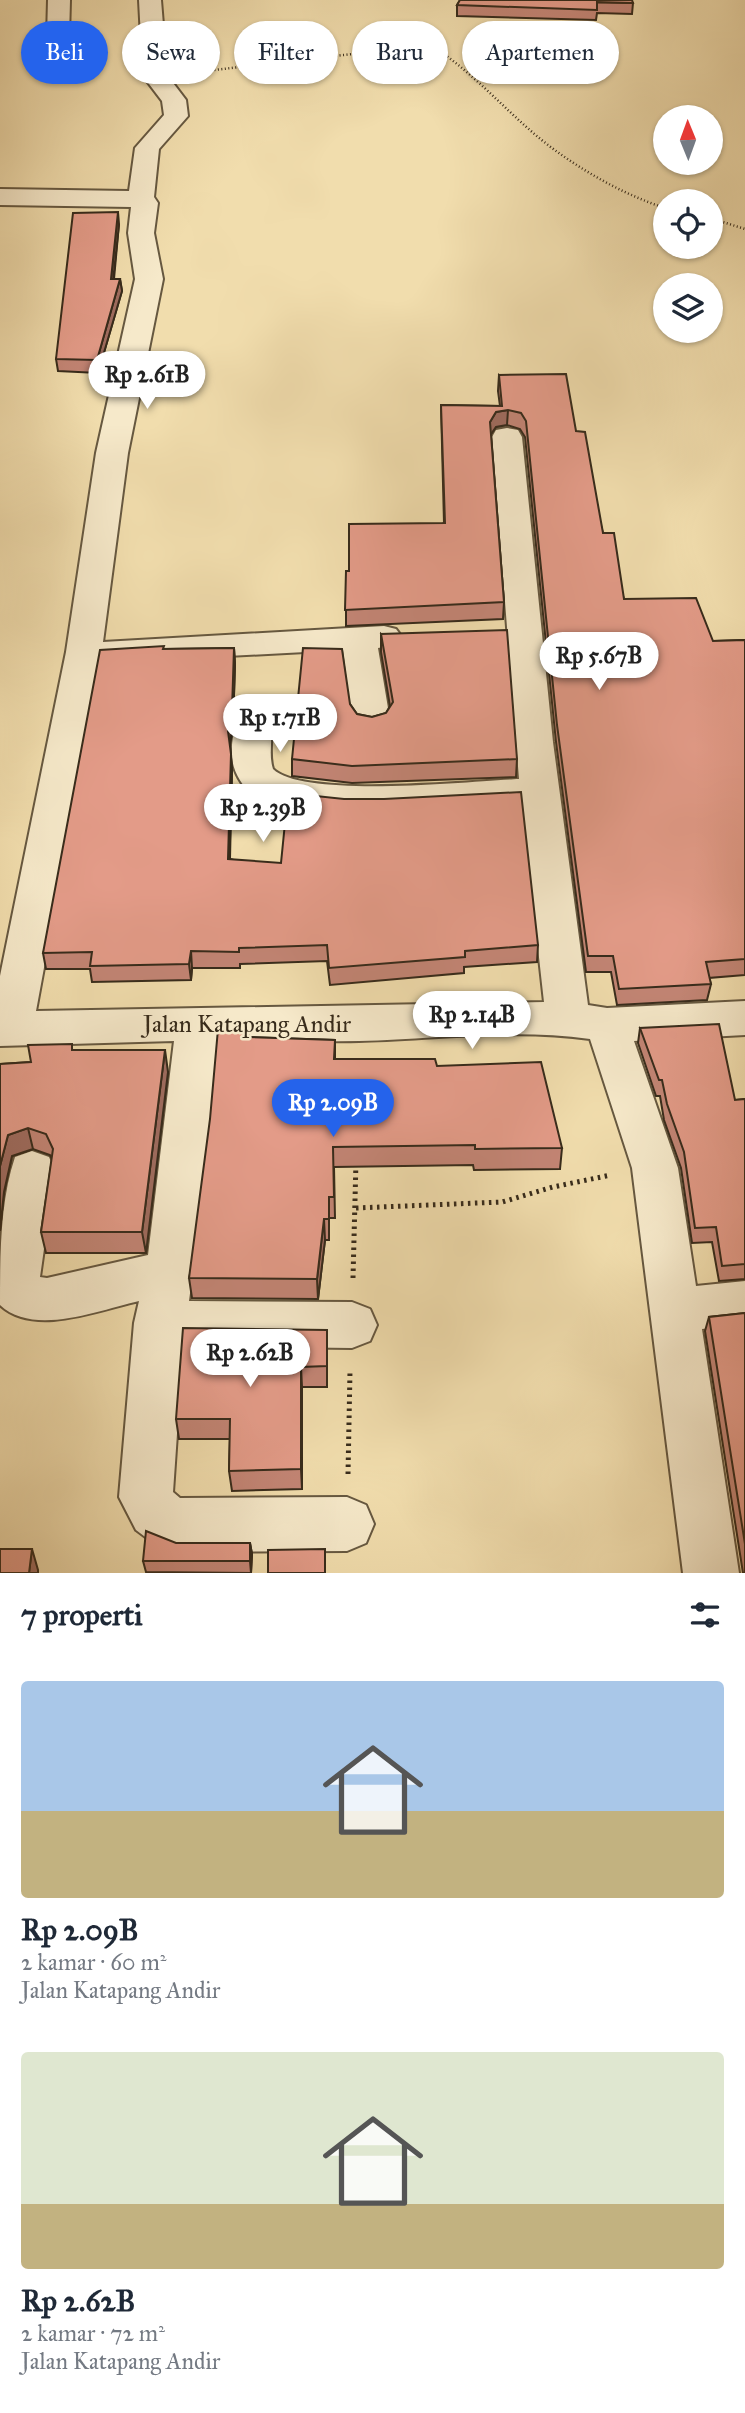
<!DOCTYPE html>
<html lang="id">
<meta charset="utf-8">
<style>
:root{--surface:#fff;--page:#f6f6f7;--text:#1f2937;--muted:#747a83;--accent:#2563eb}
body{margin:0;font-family:"IM FELL Great Primer",serif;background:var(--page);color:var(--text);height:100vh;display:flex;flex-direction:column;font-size:26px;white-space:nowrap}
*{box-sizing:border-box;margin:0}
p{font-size:23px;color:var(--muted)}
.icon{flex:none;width:38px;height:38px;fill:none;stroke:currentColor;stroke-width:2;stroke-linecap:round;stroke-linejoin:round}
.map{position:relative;height:1573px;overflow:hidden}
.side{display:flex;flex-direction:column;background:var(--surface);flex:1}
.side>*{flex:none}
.hud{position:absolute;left:21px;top:21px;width:704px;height:63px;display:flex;gap:14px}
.needle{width:46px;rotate:359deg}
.tools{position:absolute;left:653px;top:105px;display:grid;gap:14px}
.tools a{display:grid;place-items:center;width:70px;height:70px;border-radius:50%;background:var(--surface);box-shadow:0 2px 5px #0004;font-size:35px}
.price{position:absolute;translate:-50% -60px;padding:0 16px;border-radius:24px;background:#fff;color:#222;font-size:23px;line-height:46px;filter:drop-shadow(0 2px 4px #0008)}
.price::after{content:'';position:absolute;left:50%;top:42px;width:21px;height:16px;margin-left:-10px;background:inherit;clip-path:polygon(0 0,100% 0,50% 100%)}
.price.current{background:var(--accent);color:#fff}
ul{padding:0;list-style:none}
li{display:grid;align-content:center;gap:14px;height:371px;padding:0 21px}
li span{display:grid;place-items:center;height:217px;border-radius:7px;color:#555}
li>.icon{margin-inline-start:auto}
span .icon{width:126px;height:126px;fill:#fffc;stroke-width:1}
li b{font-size:30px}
h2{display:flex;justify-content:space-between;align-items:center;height:84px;padding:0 21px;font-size:30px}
.tag{padding:0 24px;border-radius:32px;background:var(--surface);box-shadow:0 2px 5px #0004;font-size:24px;line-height:63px}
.tag.current{background:var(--accent);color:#fff}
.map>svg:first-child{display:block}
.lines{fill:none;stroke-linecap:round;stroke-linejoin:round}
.minor-casing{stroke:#665840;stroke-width:4}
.path-far1{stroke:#372b1b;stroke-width:2.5;stroke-dasharray:1 2.5;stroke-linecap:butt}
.path{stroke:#372b1b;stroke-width:5;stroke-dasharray:2.5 4.5;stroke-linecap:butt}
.minor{fill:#f6e9ca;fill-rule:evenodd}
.wall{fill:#c38575;stroke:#372b1b;stroke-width:2}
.shaded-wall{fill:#9f6c5f;stroke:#372b1b;stroke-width:2}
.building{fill:#e39b88;stroke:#372b1b;stroke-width:2}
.labels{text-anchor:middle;stroke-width:5;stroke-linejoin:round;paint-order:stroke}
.street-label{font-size:24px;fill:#372b1b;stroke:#f6e9ca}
</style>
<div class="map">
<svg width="745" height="1573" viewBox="0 0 745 1573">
<rect width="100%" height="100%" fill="#f1ddad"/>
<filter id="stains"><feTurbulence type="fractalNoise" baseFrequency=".00286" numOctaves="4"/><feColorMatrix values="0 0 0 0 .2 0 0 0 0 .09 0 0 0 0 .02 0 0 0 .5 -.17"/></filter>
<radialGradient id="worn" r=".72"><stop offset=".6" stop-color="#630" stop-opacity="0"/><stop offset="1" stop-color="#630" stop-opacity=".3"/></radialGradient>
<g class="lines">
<g class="minor-casing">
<path id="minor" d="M48 0H70L69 37 66 42H50L47 37Z
M139 0H161L167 75 186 100 188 116 159 149 154 197 158 203 154 233 163 279 128 453 103 642 384 626 396 629 402 637 396 645 378 648 390 720 384 729 371 732 358 729 352 720 343 650 113 662 101 659 36 1011 544 1002 522 805C457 809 307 826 253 794 242 788 233 770 232 758 231 744 233 729 241 717L254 714 267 717C276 732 267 751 273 769 304 799 472 781 519 779L492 437 496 430 507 428 518 430 522 437 553 742 588 1005 607 1008 745 1001V1035L634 1041 678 1168 696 1286 745 1281V1325L702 1329 739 1573H683L632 1168 590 1039C514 1028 435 1039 359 1041 312 1042 265 1041 218 1040L210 1140 189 1301 352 1302 370 1309 377 1325 370 1341 352 1348 183 1346 173 1492 180 1498 347 1497 366 1505 374 1524 366 1543 347 1551 178 1552 148 1539 136 1530 119 1497 134 1323 139 1301C99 1310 34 1337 0 1305 0 1257 0 1201 15 1157L32 1151 49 1157 55 1171 40 1277 47 1278 148 1255 174 1041 0 1046V976L66 652 96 453 135 279 128 233 131 207 0 205V189L129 191 135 148 164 115 162 101 143 76Z"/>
</g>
<path class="path-far1" d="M197 72 430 45C476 73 509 116 552 148 586 173 625 195 665 208
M710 218 745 229"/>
<path class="path" d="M356 1208 502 1202 553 1187 611 1175
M353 1278 356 1161
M348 1474 350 1371"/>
<use href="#minor" class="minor"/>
</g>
<path class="wall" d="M460 0 633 3 632 14 597 13 596 20 457 16V5Z
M119 224 114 279H120L122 291 98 373 58 371 56 359Z
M499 375 576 431 603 533 624 599 713 641 745 640V975L709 978 711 984 707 1000 617 1005 611 972H586L556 742 525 437 520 429 507 425 496 427 491 434 504 602 503 619 346 626V571H349L444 523 441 405 500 406 498 391Z
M381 634 517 759 516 777 352 783 292 776V759L350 704 357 714 372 717 386 713 390 706 381 652Z
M234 648 235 664 233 726 230 744 232 770 230 859 538 945 537 962 464 967V973L330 985 327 961 240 964V968H192L191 980 92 982 90 969H46L43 953 164 649Z
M640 1028 735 1100 745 1099V1279L719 1281 712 1242 692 1243 681 1168 664 1120 660 1096H656L638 1043Z
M249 1037 335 1040V1059L437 1066 562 1148 560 1169 474 1170 473 1165 334 1167 335 1218H329V1240H325L318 1299 192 1298 189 1278Z
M73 1050 168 1072 146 1253H46L41 1232 52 1159 50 1155 33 1149 12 1156 4 1192 0 1231V1064L31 1062Z
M745 1313V1573H743L705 1331 709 1317Z
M327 1350V1387H302V1489L232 1491 229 1471 230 1439H179L176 1419Z
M176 1543H250L252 1554 251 1573 146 1572 143 1561Z"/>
<path class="shaded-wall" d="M118 212 119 224 112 291 111 279Z
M120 279 122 291 98 373 97 360Z
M508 410 507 425 496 427 489 437 490 422 496 412Z
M234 648 235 664 233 726 229 747 228 731Z
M231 754 232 770 229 876 228 859Z
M191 951 192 968 191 980 189 964Z
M165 1050 168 1072 146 1253 142 1232Z
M28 1128 33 1149 12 1156 4 1192 0 1231V1166L8 1135Z
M324 1219 325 1240 318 1299 317 1279Z
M301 1367 302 1387V1489L301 1469Z
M250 1543 252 1554 251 1573 250 1561Z
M32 1549 38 1570V1573H29Z"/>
<path class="building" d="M460 0H632L633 3 597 2V10L457 5Z
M118 212 111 279H120L97 360 56 359 73 213Z
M566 374 576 431 585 432 603 533H614L624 599 696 598 713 641 745 640V959L706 962 711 984 619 989 613 956H588L557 725 526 421 521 413 508 410 496 412 490 422 504 602 345 610 346 571H349V524L445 523 441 405 502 406 499 375Z
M507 630 517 759 352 766 292 759 303 648 342 649 350 704 357 714 372 717 386 713 393 702 381 634Z
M164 646 163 649 234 648 232 710 228 731 231 754 228 859 281 863 288 793 344 799H384L521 792 538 945 465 951V957L329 968 327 945 239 948V952L191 951 189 964 90 966 92 952 43 953 100 650Z
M719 1024 735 1100 745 1099V1264L722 1266 716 1227 695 1228 684 1152 667 1104 662 1080H659L640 1028Z
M218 1029 249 1030 248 1037 335 1040 334 1059H435L437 1066 541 1062 562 1148 475 1149V1145L333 1147 334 1197H329V1219H324L317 1279 189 1278 210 1119Z
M72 1044V1050H165L142 1232H41L53 1149 46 1134 28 1128 8 1135 0 1166V1064L31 1062 28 1045Z
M745 1313V1544L709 1317Z
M183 1328 327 1330V1366L301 1367V1469L229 1471 230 1419H176Z
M146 1531 176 1543H250V1561H143Z
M0 1549H32L29 1573H0Z
M325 1549V1573H268V1550Z"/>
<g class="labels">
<g class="street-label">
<text x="247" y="1032">Jalan Katapang Andir</text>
</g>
</g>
<rect width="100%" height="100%" filter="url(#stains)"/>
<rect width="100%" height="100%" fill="url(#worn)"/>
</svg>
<div class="tools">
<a><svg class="needle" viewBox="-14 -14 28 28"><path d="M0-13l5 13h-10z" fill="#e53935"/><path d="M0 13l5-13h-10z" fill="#747a83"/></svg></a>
<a><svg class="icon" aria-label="locate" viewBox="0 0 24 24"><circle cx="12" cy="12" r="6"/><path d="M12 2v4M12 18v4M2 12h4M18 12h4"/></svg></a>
<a><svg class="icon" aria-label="layers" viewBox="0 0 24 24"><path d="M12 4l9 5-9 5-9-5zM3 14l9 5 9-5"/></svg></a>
</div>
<b class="price" style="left:147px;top:411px">Rp 2.61B</b>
<b class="price" style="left:599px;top:692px">Rp 5.67B</b>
<b class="price" style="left:280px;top:754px">Rp 1.71B</b>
<b class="price" style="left:263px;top:844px">Rp 2.39B</b>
<b class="price" style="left:472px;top:1051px">Rp 2.14B</b>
<b class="price current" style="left:333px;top:1139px">Rp 2.09B</b>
<b class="price" style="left:250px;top:1389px">Rp 2.62B</b>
<div class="hud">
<a class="tag current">Beli</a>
<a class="tag">Sewa</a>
<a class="tag">Filter</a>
<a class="tag">Baru</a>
<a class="tag">Apartemen</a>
</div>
</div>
<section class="side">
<h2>7 properti<svg class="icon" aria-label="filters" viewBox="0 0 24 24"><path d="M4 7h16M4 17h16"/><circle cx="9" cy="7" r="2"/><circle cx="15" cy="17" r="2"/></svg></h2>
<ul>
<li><span style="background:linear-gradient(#a9c7e8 60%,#c2b280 0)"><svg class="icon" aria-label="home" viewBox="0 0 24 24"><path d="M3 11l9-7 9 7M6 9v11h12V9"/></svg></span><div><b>Rp 2.09B</b><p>2 kamar · 60 m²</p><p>Jalan Katapang Andir</p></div></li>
<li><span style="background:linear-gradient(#dfe7d0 70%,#c2b280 0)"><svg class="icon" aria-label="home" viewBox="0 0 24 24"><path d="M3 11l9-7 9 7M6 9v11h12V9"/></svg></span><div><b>Rp 2.62B</b><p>2 kamar · 72 m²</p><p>Jalan Katapang Andir</p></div></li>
</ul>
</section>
